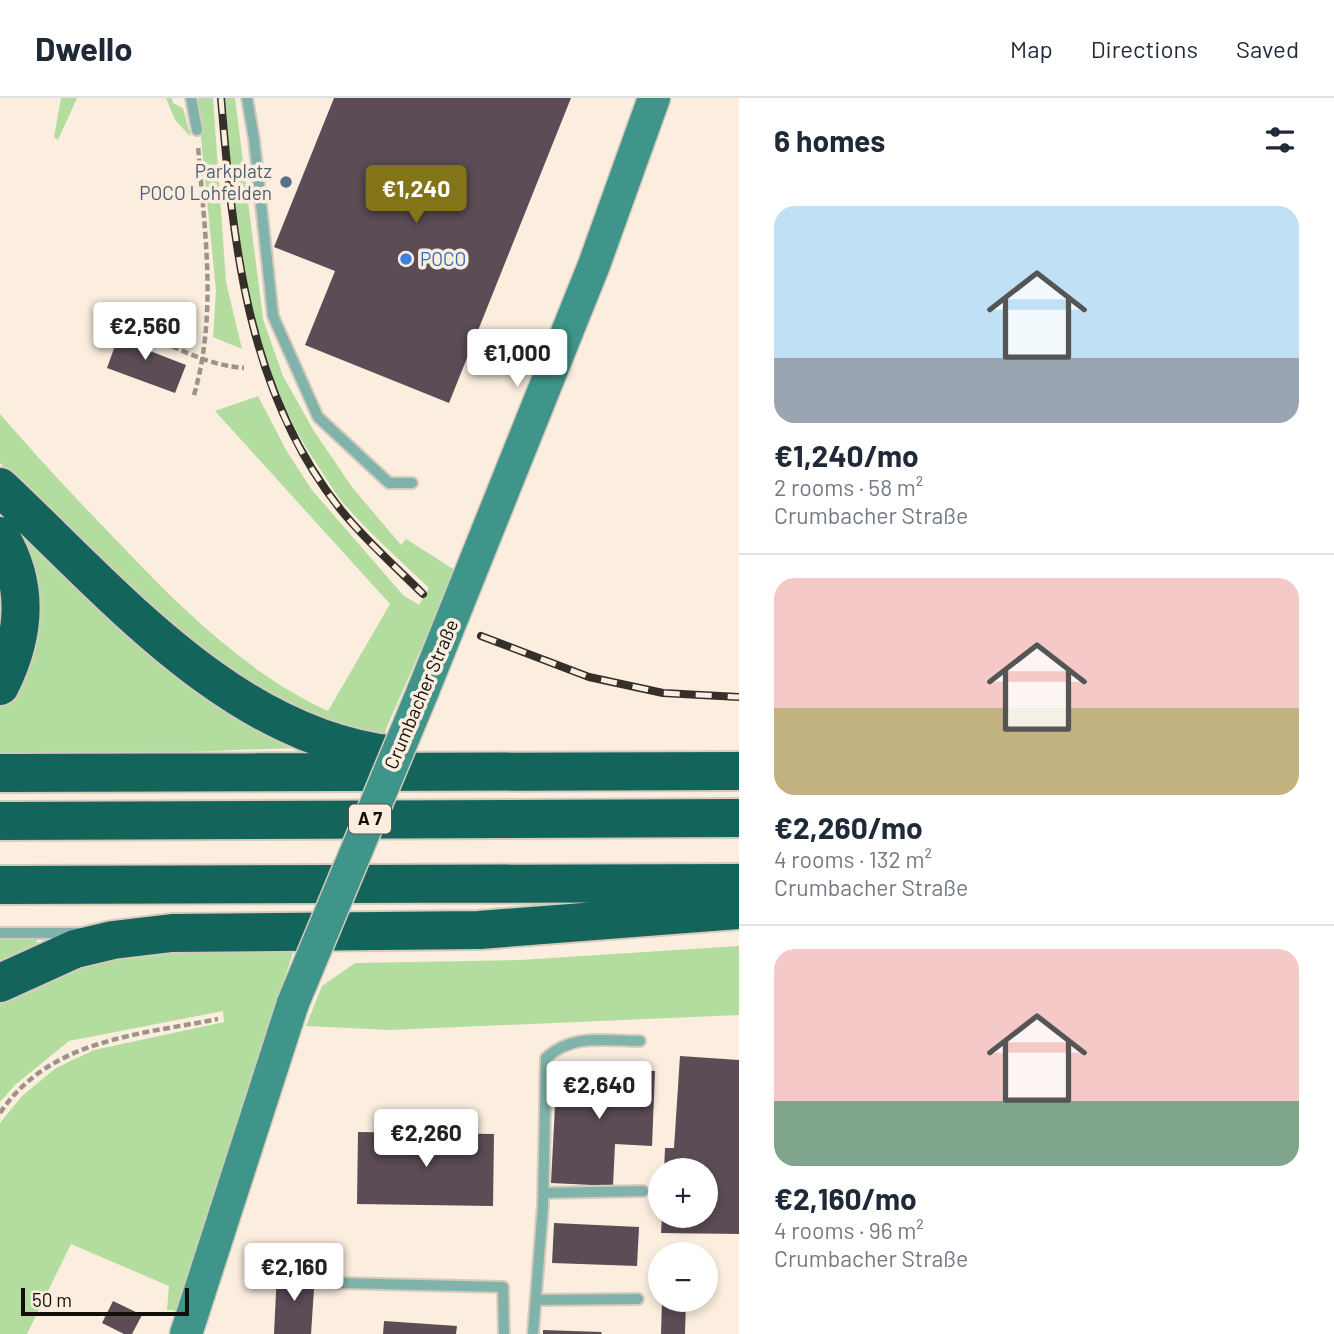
<!DOCTYPE html>
<meta charset="utf-8">
<style>
:root{--surface:#fff;--page:#f2f2f3;--text:#1f2937;--muted:#747a83;--line:#e0e1e3;--accent:#837517}
body{margin:0;font-family:Barlow,sans-serif;background:var(--page);color:var(--text);height:100vh;display:flex;flex-direction:column;font-size:26px;white-space:nowrap}
*{box-sizing:border-box;margin:0}
p{font-size:23px;color:var(--muted)}
.icon{flex:none;width:38px;height:38px;fill:none;stroke:currentColor;stroke-width:2;stroke-linecap:round;stroke-linejoin:round}
.map{position:relative;flex:1;overflow:hidden}
.details{display:flex;flex-direction:column;background:var(--surface);width:595px}
.details>*{flex:none}
.buttons{position:absolute;left:648px;top:1060px;display:grid;gap:14px}
.buttons a{display:grid;place-items:center;width:70px;height:70px;border-radius:50%;background:var(--surface);box-shadow:0 4px 10px #0003;font-size:35px}
.scale{position:absolute;left:21px;bottom:18px;width:168px;box-sizing:border-box;padding-left:7px;border:4px solid #120e09;border-top:0;font-size:19px;line-height:24px;white-space:nowrap;color:#120e09;-webkit-text-stroke:5px #fbeedf;paint-order:stroke}
.price{position:absolute;translate:-50% -60px;padding:0 16px;border-radius:7px;background:#fff;color:#222;font-size:23px;line-height:46px;filter:drop-shadow(0 2px 4px #0008)}
.price::after{content:'';position:absolute;left:50%;top:42px;width:21px;height:16px;margin-left:-10px;background:inherit;clip-path:polygon(0 0,100% 0,50% 100%)}
.price.active{background:var(--accent);color:#fff}
ul{padding:0;list-style:none}
li{display:grid;align-content:center;gap:14px;height:371px;padding:0 35px}
li+li{border-top:2px solid var(--line)}
li span{display:grid;place-items:center;height:217px;border-radius:21px;color:#555}
li>.icon{margin-inline-start:auto}
span .icon{width:126px;height:126px;fill:#fffc;stroke-width:1}
li b{font-size:30px}
h2{display:flex;justify-content:space-between;align-items:center;height:84px;padding:0 35px;font-size:30px}
header{display:flex;align-items:center;gap:42px;box-sizing:border-box;height:98px;padding:0 35px;background:var(--surface);border-bottom:2px solid var(--line)}
header strong{font-size:33px}
nav{display:flex;gap:38px;margin-inline-start:auto;font-size:24px}
main{display:flex;flex:1;min-height:0}
.map>svg:first-child{display:block}
.green{fill:#b3dd9f}
.building{fill:#5b4c55}
.lines{fill:none;stroke-linecap:round;stroke-linejoin:round}
.lane-casing{stroke:#d6cabd;stroke-width:14}
.secondary-casing{stroke:#d6cabd;stroke-width:35}
.highway-casing{stroke:#d6cabd;stroke-width:42}
.path{stroke:#9d9388;stroke-width:4.5;stroke-dasharray:7 3.5;stroke-linecap:butt}
.lane{stroke:#80b4ab;stroke-width:10}
.secondary{stroke:#3f9589;stroke-width:32}
.highway{stroke:#13645a;stroke-width:38}
.rail-casing{stroke:#342f28;stroke-width:8}
.rail{stroke:#fbeedf;stroke-width:5;stroke-dasharray:16;stroke-linecap:butt}
.secondary-bridge-casing{stroke:#d6cabd;stroke-width:35;stroke-linecap:butt}
.secondary-bridge{stroke:#3f9589;stroke-width:32}
.service-dot{fill:#5c6f8a;stroke:#fbeedf;stroke-width:2.5}
.shop-dot{fill:#3f7fe0;stroke:#fbeedf;stroke-width:2.5}
.labels{text-anchor:middle;stroke-width:7;stroke-linejoin:round;paint-order:stroke}
.shield{fill:#fbeedf;stroke:#585149;stroke-width:2}
.shield-label{font-size:18px;font-weight:bold;fill:#120e09}
.service-label{font-size:19px;fill:#4e5e75;stroke:#fbeedf;text-anchor:end}
.shop-label{font-size:19px;fill:#366cbe;stroke:#fbeedf;text-anchor:start}
.street-label{font-size:19px;fill:#120e09;stroke:#fbeedf}
</style>
<header>
<strong>Dwello</strong>
<nav><a>Map</a><a>Directions</a><a>Saved</a></nav>
</header>
<main>
<div class="map">
<svg width="739" height="1236" viewBox="0 0 739 1236">
<rect width="100%" height="100%" fill="#fbeedf"/>
<path class="green" d="M61 0H77L58 42 54 39Z
M166 0H172L173 5 183 10 191 39 175 22Z
M197 0H213L226 184 242 251 213 239 216 193Z
M224 0H235L263 221 283 278 314 333 352 389 401 447 406 441 458 474 435 519 382 640 338 630 218 571 0 365V316C39 361 79 404 120 446 182 511 246 575 328 613L390 506 215 313 258 298 286 352 312 392 403 497 419 507 429 490C401 463 371 437 345 407 335 396 327 381 318 368 244 258 234 129 224 0Z
M0 401 307 650C204 652 103 659 0 661V605L9 593Z
M37 841V854L0 876V842Z
M295 848 232 1043 181 1213 167 1212 169 1188 71 1146 27 1236H0V1025L22 998 56 970 94 952 224 924 223 913 69 943 15 987 0 1004V902L119 854Z
M739 848V917L390 932 306 928 322 888 355 865 520 862Z"/>
<path class="building" d="M334 0H571L449 305 305 247 335 173 274 149Z
M121 231 154 243 150 253 186 267 175 295 107 270Z
M680 958 739 962V1136L661 1135 662 1118H705V1073H664L665 1050H674Z
M557 969 655 973 652 1048 615 1046 613 1088 551 1085Z
M358 1034 494 1036 493 1108 357 1106Z
M554 1125 639 1129 637 1168 552 1165Z
M277 1174 315 1176 311 1236H274Z
M662 1202H686L685 1236H661Z
M113 1203 142 1217 132 1236H124L102 1225Z
M384 1223 457 1228 456 1236H383Z
M543 1232 602 1234 601 1236H543Z"/>
<g class="lines">
<g class="lane-casing">
<path id="lane" d="M191 0 197 32
M247 0 254 41 273 218 318 319 389 385H412
M0 835H78
M543 1095 643 1093
M339 1185 503 1189 504 1236
M536 1202 638 1201
M533 1236 543 1107 546 960C573 935 605 943 640 943"/>
</g>
<g class="secondary-casing">
<path id="secondary" d="M423 593 594 167 654 0
M186 1236 293 905"/>
</g>
<g class="highway-casing">
<path id="highway" d="M0 389C112 494 233 640 395 657
M0 438C30 488 25 538 0 588
M0 675 739 673
M0 723 739 720
M0 787 739 785
M0 885 75 851 113 842 172 835 479 832 739 812"/>
</g>
<path class="path" d="M125 225C163 243 202 267 244 270
M194 297C218 214 204 132 198 47
M0 1015C50 941 138 937 218 921"/>
<use href="#lane" class="lane"/>
<use href="#secondary" class="secondary"/>
<use href="#highway" class="highway"/>
<g class="rail-casing">
<path id="rail" d="M221 0C233 145 247 295 341 412 365 442 396 469 423 496
M481 538 589 579 663 595 739 599"/>
</g>
<use href="#rail" class="rail"/>
<g class="secondary-bridge-casing">
<path id="secondary-bridge" d="M293 905 423 593"/>
</g>
<use href="#secondary-bridge" class="secondary-bridge"/>
</g>
<circle class="service-dot" cx="286" cy="84" r="7"/>
<circle class="shop-dot" cx="406" cy="161" r="7"/>
<g class="labels">
<rect class="shield" x="349" y="706.5" width="42" height="29" rx="5"/>
<g class="shield-label">
<text x="370" y="727">A 7</text>
</g>
<g class="service-label">
<text x="272" y="80">Parkplatz<tspan x="272" dy="22">POCO Lohfelden</tspan></text>
</g>
<g class="shop-label">
<text x="420" y="168">POCO</text>
</g>
<g class="street-label">
<text transform="translate(421 596) rotate(-67)" y="7">Crumbacher Straße</text>
</g>
</g>
</svg>
<div class="buttons">
<a>+</a>
<a>−</a>
</div>
<div class="scale">50 m</div>
<b class="price active" style="left:416px;top:127px">€1,240</b>
<b class="price" style="left:145px;top:264px">€2,560</b>
<b class="price" style="left:517px;top:291px">€1,000</b>
<b class="price" style="left:599px;top:1023px">€2,640</b>
<b class="price" style="left:426px;top:1071px">€2,260</b>
<b class="price" style="left:294px;top:1205px">€2,160</b>
</div>
<section class="details">
<h2>6 homes<svg class="icon" aria-label="filters" viewBox="0 0 24 24"><path d="M4 7h16M4 17h16"/><circle cx="9" cy="7" r="2"/><circle cx="15" cy="17" r="2"/></svg></h2>
<ul>
<li><span style="background:linear-gradient(#bfe0f5 70%,#9aa5b1 0)"><svg class="icon" aria-label="home" viewBox="0 0 24 24"><path d="M3 11l9-7 9 7M6 9v11h12V9"/></svg></span><div><b>€1,240/mo</b><p>2 rooms · 58 m²</p><p>Crumbacher Straße</p></div></li>
<li><span style="background:linear-gradient(#f6c9c9 60%,#c2b280 0)"><svg class="icon" aria-label="home" viewBox="0 0 24 24"><path d="M3 11l9-7 9 7M6 9v11h12V9"/></svg></span><div><b>€2,260/mo</b><p>4 rooms · 132 m²</p><p>Crumbacher Straße</p></div></li>
<li><span style="background:linear-gradient(#f6c9c9 70%,#7fa58c 0)"><svg class="icon" aria-label="home" viewBox="0 0 24 24"><path d="M3 11l9-7 9 7M6 9v11h12V9"/></svg></span><div><b>€2,160/mo</b><p>4 rooms · 96 m²</p><p>Crumbacher Straße</p></div></li>
</ul>
</section>
</main>
